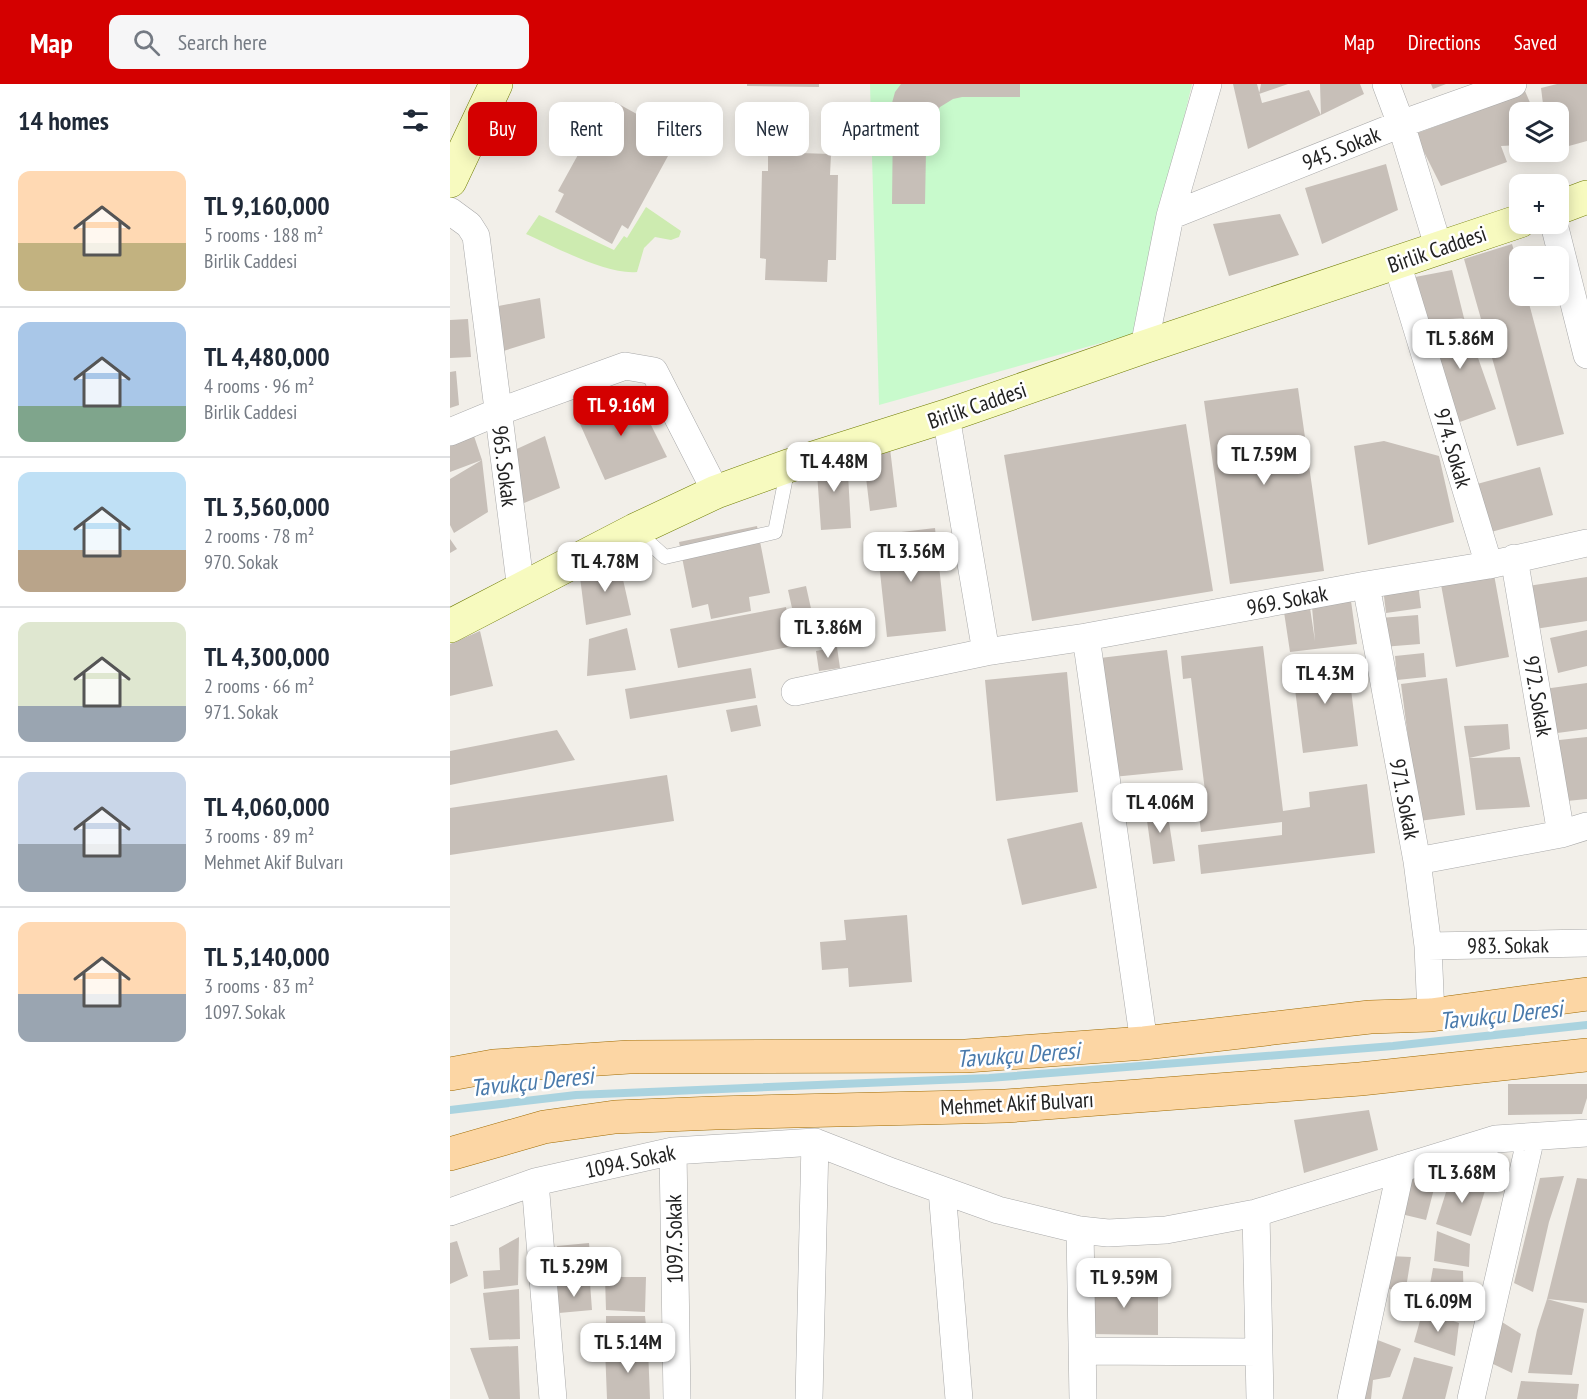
<!DOCTYPE html>
<meta charset="utf-8">
<style>
:root{--surface:#fff;--page:#f6f6f7;--text:#1f2937;--muted:#747a83;--line:#e0e1e3;--accent:#d40000}
body{margin:0;font-family:"PT Sans Narrow",sans-serif;background:var(--page);color:var(--text);height:100vh;display:flex;flex-direction:column;font-size:22px;white-space:nowrap}
*{box-sizing:border-box;margin:0}
p{font-size:20px;color:var(--muted)}
.icon{flex:none;width:33px;height:33px;fill:none;stroke:currentColor;stroke-width:2;stroke-linecap:round;stroke-linejoin:round}
.map{position:relative;flex:1;overflow:hidden}
.side{display:flex;flex-direction:column;background:var(--surface);width:450px}
.side>*{flex:none}
.guide{position:absolute;left:18px;top:18px;width:570px;height:54px;display:flex;gap:12px}
.buttons{position:absolute;left:1059px;top:18px;display:grid;gap:12px}
.buttons a{display:grid;place-items:center;width:60px;height:60px;border-radius:12px;background:var(--surface);box-shadow:0 3px 15px #0003;font-size:30px}
.price{position:absolute;translate:-50% -51px;padding:0 14px;border-radius:12px;background:#fff;color:#222;font-size:20px;line-height:39px;filter:drop-shadow(0 2px 3px #0008)}
.price::after{content:'';position:absolute;left:50%;top:36px;width:18px;height:14px;margin-left:-9px;background:inherit;clip-path:polygon(0 0,100% 0,50% 100%)}
.price.current{background:var(--accent);color:#fff}
ul{padding:0;list-style:none}
li{display:flex;align-items:center;gap:18px;height:150px;padding:0 18px}
li+li{border-top:2px solid var(--line)}
li span{display:grid;place-items:center;flex:none;width:168px;height:120px;border-radius:12px;color:#555}
li>.icon{margin-inline-start:auto}
span .icon{width:72px;height:72px;fill:#fffc;stroke-width:1}
li b{font-size:26px}
h2{display:flex;justify-content:space-between;align-items:center;height:72px;padding:0 18px;font-size:26px}
.tag{padding:0 21px;border-radius:12px;background:var(--surface);box-shadow:0 3px 15px #0003;font-size:21px;line-height:54px}
.tag.current{background:var(--accent);color:#fff}
header{display:flex;align-items:center;gap:36px;box-sizing:border-box;height:84px;padding:0 30px;background:var(--accent);color:#fff}
header strong{font-size:28px}
nav{display:flex;gap:33px;margin-inline-start:auto;font-size:21px}
.search{width:420px;height:54px;background:var(--page);display:flex;align-items:center;gap:15px;box-sizing:border-box;padding:0 21px;border-radius:12px;color:var(--muted);font-size:22px}
main{display:flex;flex:1;min-height:0}
.map>svg:first-child{display:block}
.grass{fill:#cdebb0}
.park{fill:#c8facc}
.lines{fill:none;stroke-linecap:round;stroke-linejoin:round}
.stream{stroke:#aad3df;stroke-width:8}
.building{fill:#c7bfb8}
.lane-casing{stroke:#a9a9a9;stroke-width:15}
.street-casing{stroke:#a9a9a9;stroke-width:28}
.secondary-casing{stroke:#707d05;stroke-width:34}
.primary-casing{stroke:#a06b00;stroke-width:34}
.lane{stroke:#fff;stroke-width:14}
.street{stroke:#fff;stroke-width:27}
.secondary{stroke:#f7fabf;stroke-width:33}
.primary{stroke:#fcd6a4;stroke-width:33}
.labels{text-anchor:middle;stroke-width:5;stroke-linejoin:round;paint-order:stroke}
.street-label{font-size:22px;fill:#222;stroke:#fff}
.water-label{font-size:24px;font-style:italic;fill:#4a7aab;stroke:#fff}
</style>
<header>
<strong>Map</strong>
<div class="search"><svg class="icon" aria-label="search" viewBox="0 0 24 24"><circle cx="10" cy="10" r="6"/><path d="M15 15l6 6"/></svg>Search here</div>
<nav><a>Map</a><a>Directions</a><a>Saved</a></nav>
</header>
<main>
<section class="side">
<h2>14 homes<svg class="icon" aria-label="filters" viewBox="0 0 24 24"><path d="M4 7h16M4 17h16"/><circle cx="9" cy="7" r="2"/><circle cx="15" cy="17" r="2"/></svg></h2>
<ul>
<li><span style="background:linear-gradient(#ffd9b3 60%,#c2b280 0)"><svg class="icon" aria-label="home" viewBox="0 0 24 24"><path d="M3 11l9-7 9 7M6 9v11h12V9"/></svg></span><div><b>TL 9,160,000</b><p>5 rooms · 188 m²</p><p>Birlik Caddesi</p></div></li>
<li><span style="background:linear-gradient(#a9c7e8 70%,#7fa58c 0)"><svg class="icon" aria-label="home" viewBox="0 0 24 24"><path d="M3 11l9-7 9 7M6 9v11h12V9"/></svg></span><div><b>TL 4,480,000</b><p>4 rooms · 96 m²</p><p>Birlik Caddesi</p></div></li>
<li><span style="background:linear-gradient(#bfe0f5 65%,#b9a48a 0)"><svg class="icon" aria-label="home" viewBox="0 0 24 24"><path d="M3 11l9-7 9 7M6 9v11h12V9"/></svg></span><div><b>TL 3,560,000</b><p>2 rooms · 78 m²</p><p>970. Sokak</p></div></li>
<li><span style="background:linear-gradient(#dfe7d0 70%,#9aa5b1 0)"><svg class="icon" aria-label="home" viewBox="0 0 24 24"><path d="M3 11l9-7 9 7M6 9v11h12V9"/></svg></span><div><b>TL 4,300,000</b><p>2 rooms · 66 m²</p><p>971. Sokak</p></div></li>
<li><span style="background:linear-gradient(#c9d6e8 60%,#9aa5b1 0)"><svg class="icon" aria-label="home" viewBox="0 0 24 24"><path d="M3 11l9-7 9 7M6 9v11h12V9"/></svg></span><div><b>TL 4,060,000</b><p>3 rooms · 89 m²</p><p>Mehmet Akif Bulvarı</p></div></li>
<li><span style="background:linear-gradient(#ffd9b3 60%,#9aa5b1 0)"><svg class="icon" aria-label="home" viewBox="0 0 24 24"><path d="M3 11l9-7 9 7M6 9v11h12V9"/></svg></span><div><b>TL 5,140,000</b><p>3 rooms · 83 m²</p><p>1097. Sokak</p></div></li>
</ul>
</section>
<div class="map">
<svg width="1137" height="1315" viewBox="0 0 1137 1315">
<rect width="100%" height="100%" fill="#f2efe9"/>
<path class="grass" d="M196 123 231 147 229 153 221 156 205 153 194 164 187 188C157 191 105 163 76 150L89 131 164 166 174 152 177 154Z"/>
<path class="park" d="M420 0H742L683 250 429 321Z"/>
<g class="lines">
<path class="stream" d="M0 1026 126 1011 539 994 943 962 1137 941"/>
</g>
<path class="building" d="M297 0H369V3L297 2Z
M451 0H570V13H512L503 15 490 23 479 40 476 67 475 120H442L443 33 447 26 442 23V19L445 8Z
M783 0H807L812 19 859 6 871 31 798 65Z
M811 0H838L809 10Z
M870 0H910L914 10 871 31Z
M981 0H996L983 5Z
M1107 0H1137V57L1108 65V28H1094L1091 4Z
M1075 7 1084 28H1070V61L1051 62 1057 78 991 102 965 50 1036 24Z
M165 18 223 50 212 68 218 72 178 145 172 141 162 160 105 128 114 110 108 107 151 29 157 32Z
M318 68 381 70 380 91H388L386 176H378L377 198 315 196 316 175 310 174 312 87H318Z
M936 80 948 126 872 160 855 104Z
M830 130 849 171 779 192 763 140Z
M1062 160 1070 187V212H1077L1114 350 1067 362 1014 175Z
M1002 186 1014 234 972 237 960 194Z
M90 214 95 254 47 269 38 224Z
M1014 234 1046 325 1007 339 974 248Z
M18 235 21 273 0 274V236Z
M6 287 9 321 0 324V288Z
M848 304 874 487 780 500 754 317Z
M185 309 217 373 155 396 126 331Z
M736 340 763 507 582 537 554 371Z
M24 352 32 376 0 388V355Z
M95 352 110 404 67 422 58 369Z
M439 356 447 423 420 427 412 360Z
M934 357 989 372 1004 438 918 461 904 362Z
M397 372 401 444 371 446 366 374Z
M32 376 38 428 4 449 0 441V395Z
M1090 383 1103 431 1041 448 1027 400Z
M307 442 320 509 299 513 301 527 261 535 258 520 242 524 229 458Z
M485 444 496 547 437 553 426 451Z
M0 455 7 465 0 469Z
M167 469 181 531 136 541 130 493Z
M1043 485 1059 573 1006 583 990 495Z
M1137 493V537L1085 545 1078 502Z
M968 499 971 524 936 529 933 504Z
M356 502 368 556 350 560 338 506Z
M901 517 907 560 840 568 834 528 860 524 865 557 862 523Z
M336 523 344 562 228 584 220 545Z
M968 531 970 560 932 563 930 534Z
M177 544 186 586 137 592 139 555Z
M1137 546V582L1108 589 1100 554Z
M30 547 43 602 0 612V560Z
M813 562 833 727 860 723 859 708 917 700 925 769 751 790 748 761 832 751V738L751 748 748 724 757 723 741 594 733 595 731 572Z
M387 563 390 584 369 587 366 567Z
M717 566 733 686 663 693 650 574Z
M974 569 976 593 947 596 945 572Z
M897 573 908 662 853 669 842 581Z
M301 584 306 614 180 635 175 605Z
M617 588 628 708 546 717 535 596Z
M997 594 1015 731 969 737 951 600Z
M1137 599V645L1100 650 1094 605Z
M307 621 311 642 281 648 276 626Z
M1058 640 1060 665 1019 674 1014 642Z
M107 646 125 676 0 701V667Z
M1137 653V715L1107 718 1100 657Z
M1070 673 1080 723 1026 726 1019 674Z
M217 691 224 737 0 771V724Z
M716 719 725 777 703 780 695 722Z
M632 738 647 804 572 821 557 755Z
M457 831 462 898 399 903 398 884 372 886 370 858 396 856 394 836Z
M1058 1000H1137V1014L1132 1030 1058 1031Z
M919 1026 928 1066 854 1089 844 1036Z
M1002 1089 1038 1097 1021 1152 986 1140Z
M961 1090 987 1093 976 1136 951 1130Z
M1114 1092 1099 1138 1083 1208 1064 1199 1090 1094Z
M1127 1094 1137 1095V1219L1097 1215Z
M987 1147 1020 1160 1019 1183 984 1177Z
M69 1153 68 1201 34 1205 33 1187 50 1186 49 1164Z
M7 1157 18 1192 0 1200V1159Z
M139 1159 142 1195H111L107 1162Z
M939 1172 961 1173 956 1204 931 1206Z
M983 1184 1013 1187 1014 1226 977 1217Z
M155 1193H196L195 1228 156 1226Z
M140 1199 142 1226 109 1229 105 1201Z
M641 1199 708 1200V1251L641 1250Z
M69 1205 70 1255 39 1256 33 1209Z
M1097 1215 1134 1225 1122 1291 1078 1289 1087 1246Z
M973 1226 1009 1239 1005 1272 964 1258Z
M156 1232H195L198 1259 156 1260Z
M1052 1238 1071 1250 1062 1289 1041 1279Z
M925 1255 951 1265 940 1293 923 1296 921 1315H907Z
M68 1262 70 1315H39L20 1264Z
M155 1264H198L200 1315H157Z
M964 1273 1003 1283 995 1315H952Z
M1071 1297 1129 1300 1127 1315H1067Z"/>
<g class="lines">
<g class="lane-casing">
<path id="lane" d="M185 446 215 473 325 448 338 383"/>
</g>
<g class="street-casing">
<path id="street" d="M936 0 951 40 989 165
M0 127 19 141 26 152 71 506
M720 132 951 40 1063 0
M1104 140 1137 271
M947 179 1039 481
M694 263 720 132 758 0
M496 332 536 568
M0 348 48 328 175 282 204 287 266 408
M1064 474 1111 750
M916 501 967 777 978 862 981 931
M636 553 694 959
M345 608 536 568 636 553 916 501 1039 481 1137 459
M967 777 1111 750 1137 742
M978 862 1137 859
M223 1067 227 1315
M85 1098 103 1315
M492 1106 509 1315
M0 1128 85 1098 223 1067 365 1058 442 1088 548 1126 630 1146 658 1149 716 1146 806 1129 1046 1055 1137 1049
M806 1129 810 1315
M630 1146 633 1315
M633 1267 809 1268
M359 1315 365 1058
M901 1315 951 1084
M1021 1315 1081 1053"/>
</g>
<g class="secondary-casing">
<path id="secondary" d="M0 97 46 0
M1108 124 1137 113
M0 542 185 446 266 408 338 382 496 332 694 263 1070 137"/>
</g>
<g class="primary-casing">
<path id="primary" d="M0 990 44 982 179 973 516 972 694 959 920 933 981 931 1137 910
M0 1070 94 1043 165 1033 265 1029 556 1022 910 995 1137 971"/>
</g>
<use href="#lane" class="lane"/>
<use href="#street" class="street"/>
<use href="#secondary" class="secondary"/>
<use href="#primary" class="primary"/>
</g>
<g class="labels">
<g class="street-label">
<text transform="translate(891 64) rotate(-22)" y="8">945. Sokak</text>
<text transform="translate(987 165) rotate(-19)" y="8">Birlik Caddesi</text>
<text transform="translate(527 321) rotate(-19)" y="8">Birlik Caddesi</text>
<text transform="translate(1003 364) rotate(73)" y="8">974. Sokak</text>
<text transform="translate(55 382) rotate(83)" y="8">965. Sokak</text>
<text transform="translate(837 516) rotate(-11)" y="8">969. Sokak</text>
<text transform="translate(1088 612) rotate(80)" y="8">972. Sokak</text>
<text transform="translate(955 715) rotate(79)" y="8">971. Sokak</text>
<text transform="translate(1058 861) rotate(-1)" y="8">983. Sokak</text>
<text transform="translate(567 1019) rotate(-3)" y="8">Mehmet Akif Bulvarı</text>
<text transform="translate(180 1077) rotate(-12)" y="8">1094. Sokak</text>
<text transform="translate(224 1155) rotate(-91)" y="8">1097. Sokak</text>
</g>
<g class="water-label">
<text transform="translate(1051 931) rotate(-6)" y="8">Tavukçu Deresi</text>
<text transform="translate(568 971) rotate(-4)" y="8">Tavukçu Deresi</text>
<text transform="translate(82 998) rotate(-6)" y="8">Tavukçu Deresi</text>
</g>
</g>
</svg>
<div class="buttons">
<a><svg class="icon" aria-label="layers" viewBox="0 0 24 24"><path d="M12 4l9 5-9 5-9-5zM3 14l9 5 9-5"/></svg></a>
<a>+</a>
<a>−</a>
</div>
<b class="price" style="left:1010px;top:286px">TL 5.86M</b>
<b class="price current" style="left:171px;top:353px">TL 9.16M</b>
<b class="price" style="left:814px;top:402px">TL 7.59M</b>
<b class="price" style="left:384px;top:409px">TL 4.48M</b>
<b class="price" style="left:461px;top:499px">TL 3.56M</b>
<b class="price" style="left:155px;top:509px">TL 4.78M</b>
<b class="price" style="left:378px;top:575px">TL 3.86M</b>
<b class="price" style="left:875px;top:621px">TL 4.3M</b>
<b class="price" style="left:710px;top:750px">TL 4.06M</b>
<b class="price" style="left:1012px;top:1120px">TL 3.68M</b>
<b class="price" style="left:124px;top:1214px">TL 5.29M</b>
<b class="price" style="left:674px;top:1225px">TL 9.59M</b>
<b class="price" style="left:988px;top:1249px">TL 6.09M</b>
<b class="price" style="left:178px;top:1290px">TL 5.14M</b>
<div class="guide">
<a class="tag current">Buy</a>
<a class="tag">Rent</a>
<a class="tag">Filters</a>
<a class="tag">New</a>
<a class="tag">Apartment</a>
</div>
</div>
</main>
